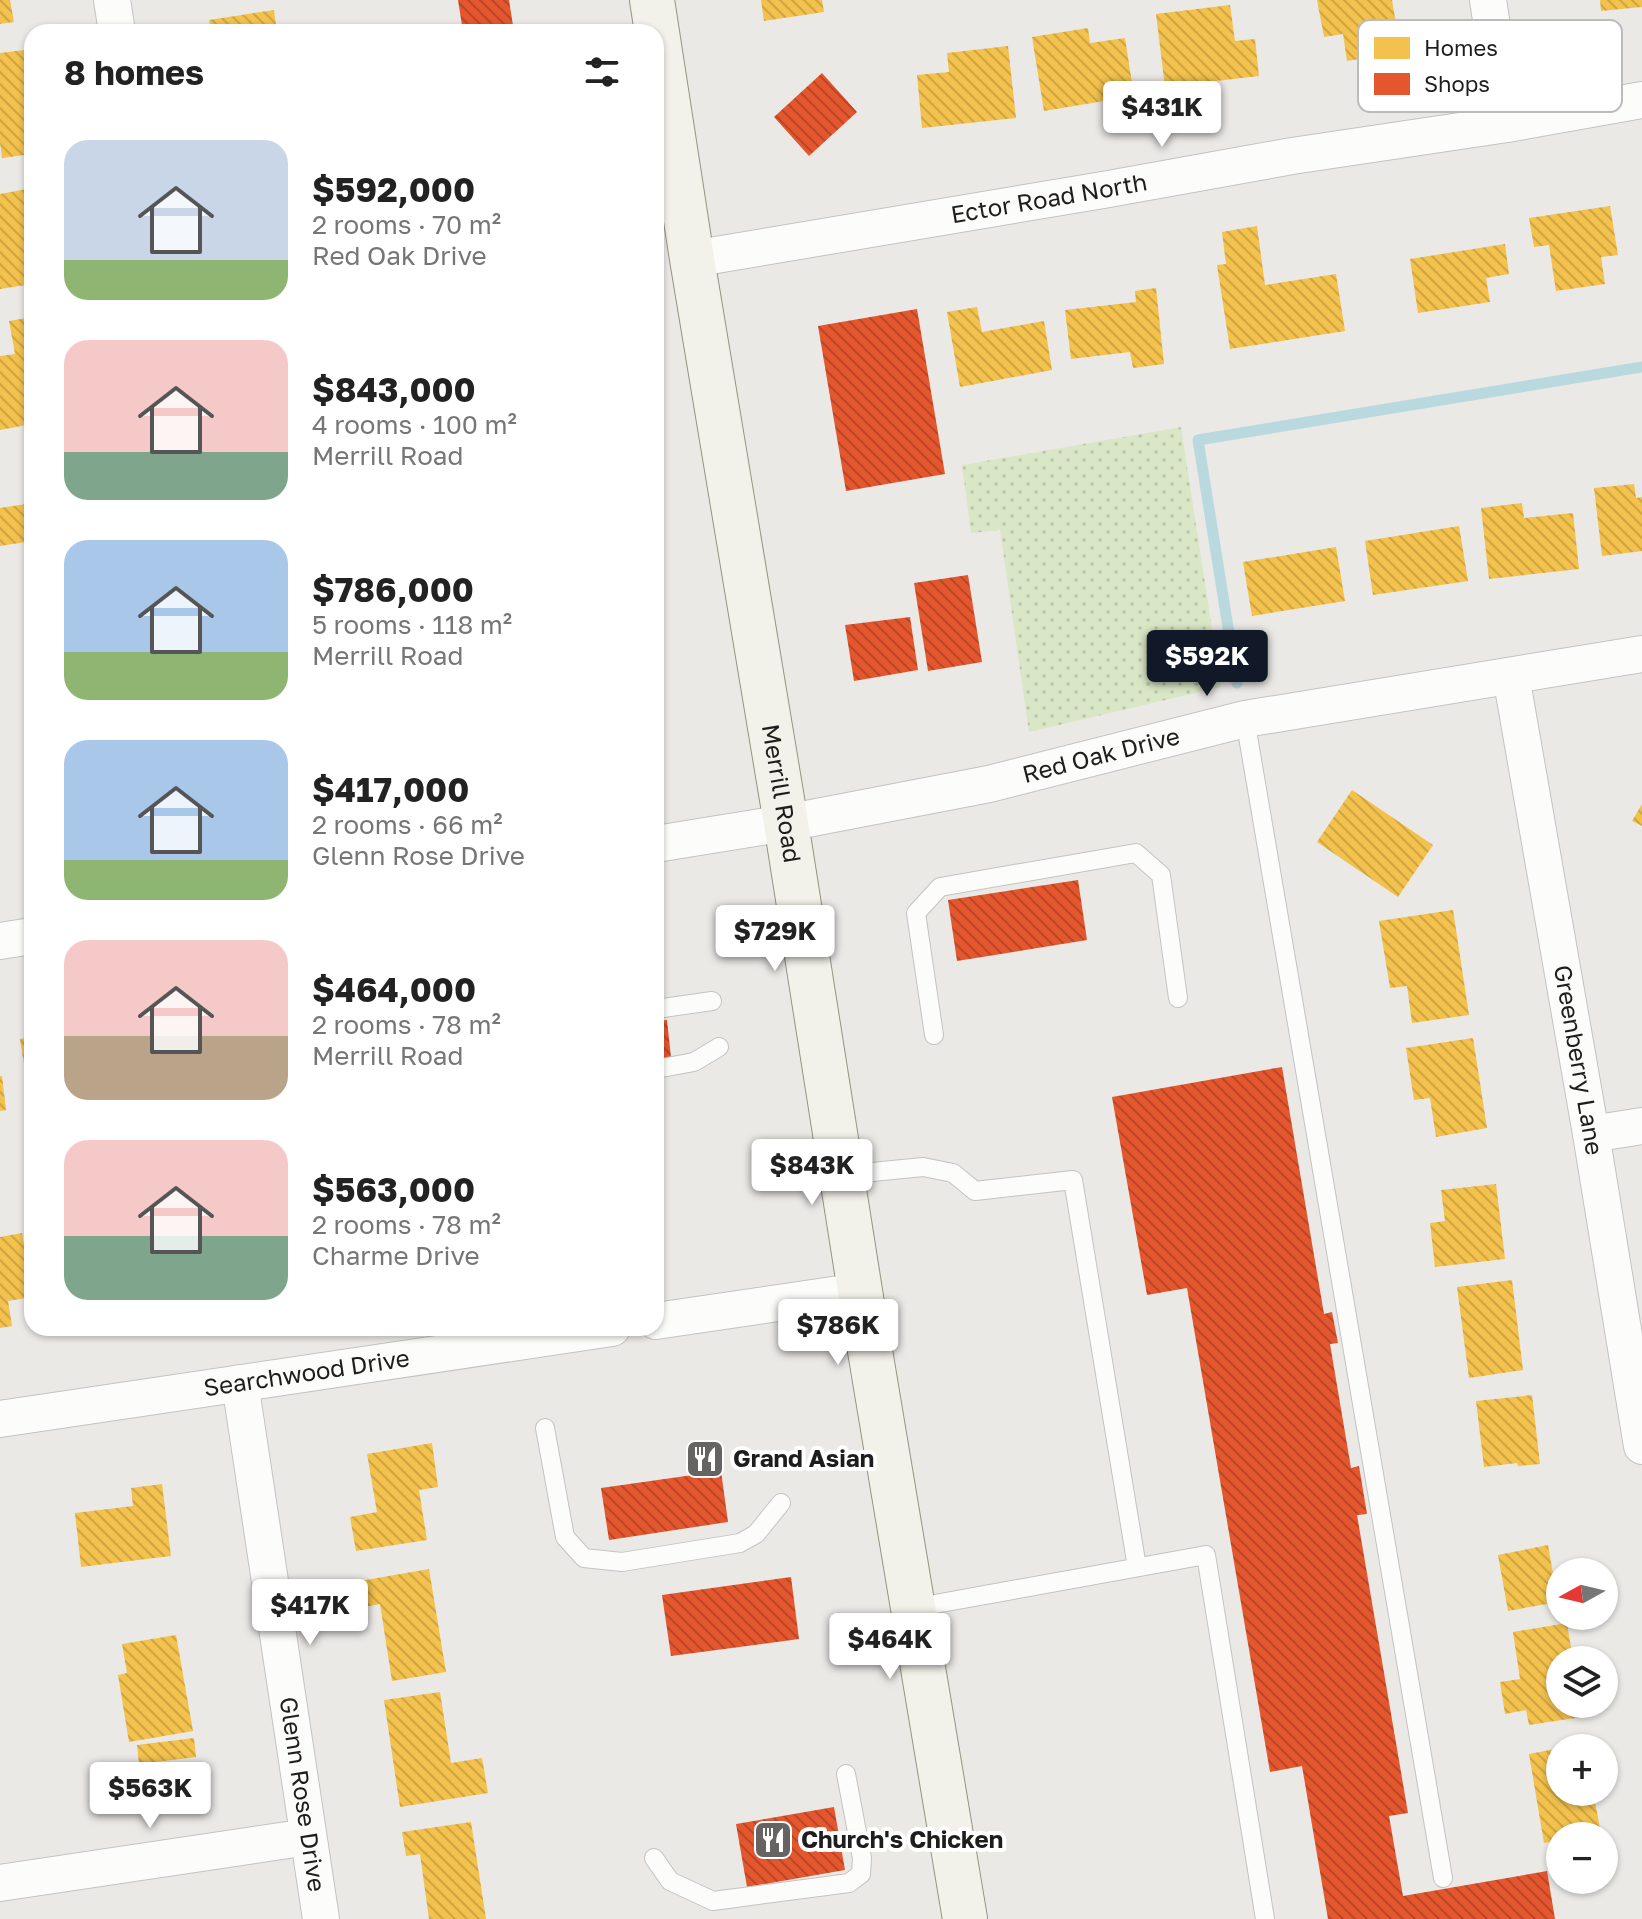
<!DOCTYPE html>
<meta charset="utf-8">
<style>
:root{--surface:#fff;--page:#f6f6f6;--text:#222;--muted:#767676;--accent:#111827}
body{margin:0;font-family:"Golos Text",sans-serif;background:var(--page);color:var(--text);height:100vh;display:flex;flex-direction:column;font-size:30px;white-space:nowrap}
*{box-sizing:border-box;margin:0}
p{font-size:26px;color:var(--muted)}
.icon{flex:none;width:44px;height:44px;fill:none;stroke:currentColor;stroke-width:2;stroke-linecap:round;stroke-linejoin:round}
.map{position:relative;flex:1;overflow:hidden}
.panel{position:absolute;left:24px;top:24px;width:640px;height:1312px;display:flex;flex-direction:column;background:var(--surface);border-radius:24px;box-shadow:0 2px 6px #0004}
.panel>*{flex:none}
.needle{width:52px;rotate:262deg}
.controls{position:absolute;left:1546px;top:1558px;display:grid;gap:16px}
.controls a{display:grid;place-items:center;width:72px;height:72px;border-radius:50%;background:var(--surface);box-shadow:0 2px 6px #0004;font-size:40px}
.price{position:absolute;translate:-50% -68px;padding:0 18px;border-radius:8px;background:#fff;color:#222;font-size:26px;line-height:52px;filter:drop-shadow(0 2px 4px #0008)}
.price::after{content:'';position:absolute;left:50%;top:48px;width:24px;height:18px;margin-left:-12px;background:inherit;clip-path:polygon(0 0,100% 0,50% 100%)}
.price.selected{background:var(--accent);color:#fff}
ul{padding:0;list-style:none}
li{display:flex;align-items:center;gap:24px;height:200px;padding:0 40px}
li span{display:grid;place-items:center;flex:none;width:224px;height:160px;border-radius:24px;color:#555}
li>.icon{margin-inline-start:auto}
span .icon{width:96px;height:96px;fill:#fffc;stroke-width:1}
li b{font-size:34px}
h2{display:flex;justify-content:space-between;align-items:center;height:96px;padding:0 40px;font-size:34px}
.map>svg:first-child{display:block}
.grass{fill:url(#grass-dots)}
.homes{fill:url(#homes-back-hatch)}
.shops{fill:url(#shops-back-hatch)}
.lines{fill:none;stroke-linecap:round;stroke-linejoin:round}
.stream{stroke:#bad9de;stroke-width:11}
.service-casing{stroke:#c4c3c2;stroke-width:20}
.minor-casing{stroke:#c4c3c2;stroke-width:38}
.secondary-casing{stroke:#94947f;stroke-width:46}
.service{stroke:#fcfcfb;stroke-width:18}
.minor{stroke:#fcfcfb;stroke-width:36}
.secondary{stroke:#f3f2ea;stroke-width:44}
.labels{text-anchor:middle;stroke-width:8;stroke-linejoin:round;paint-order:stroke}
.street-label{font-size:24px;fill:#1d1d1d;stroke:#fff}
.poi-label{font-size:24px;font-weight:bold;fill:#1d1d1d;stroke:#fff;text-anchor:start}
.key{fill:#fff;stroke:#bbb;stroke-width:2}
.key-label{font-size:22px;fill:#1d1d1d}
</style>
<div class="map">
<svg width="1642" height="1919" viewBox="0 0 1642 1919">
<defs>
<pattern id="grass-dots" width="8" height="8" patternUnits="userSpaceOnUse" patternTransform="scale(2)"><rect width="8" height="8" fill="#dae7c6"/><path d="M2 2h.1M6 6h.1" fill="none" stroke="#bbc6aa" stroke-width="1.8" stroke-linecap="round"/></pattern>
<pattern id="homes-back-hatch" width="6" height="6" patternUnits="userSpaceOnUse" patternTransform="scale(2)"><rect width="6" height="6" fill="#f2c14e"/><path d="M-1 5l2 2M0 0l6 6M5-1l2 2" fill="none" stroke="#cfa544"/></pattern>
<pattern id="shops-back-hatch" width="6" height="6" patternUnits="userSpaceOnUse" patternTransform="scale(2)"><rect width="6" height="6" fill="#e4572e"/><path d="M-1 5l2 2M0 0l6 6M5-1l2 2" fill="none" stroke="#b84727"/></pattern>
</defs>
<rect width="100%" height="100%" fill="#ebe9e6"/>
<path class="grass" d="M1181 427 1221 687 1029 732 1000 530 971 533 962 465Z"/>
<path class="homes" d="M0 0H10L14 22 0 24Z
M761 0H822L824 12 764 21Z
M1317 0H1392L1401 52 1347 61 1343 34 1324 37Z
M1600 0H1642V7L1601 11Z
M1230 5 1235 41 1255 39 1259 76 1165 87 1156 14Z
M274 10 277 32H211L209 20Z
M1088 28 1090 43 1125 38 1134 96 1044 111 1032 37Z
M1008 46 1016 118 922 128 917 75 949 72 947 53Z
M24 50 32 99V154L2 158 0 143V53Z
M32 188V284L0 289V194Z
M1610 206 1618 255 1601 257 1605 284 1556 291 1549 245 1534 247 1529 218Z
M1257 226 1265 285 1336 274 1345 331 1230 349 1217 265 1226 264 1222 232Z
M1505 244 1509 274 1486 278 1490 302 1418 313 1410 259Z
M1156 288 1164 364 1133 368 1130 352 1071 359 1065 310 1136 302 1135 291Z
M977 307 982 332 1044 321 1052 370 960 387 947 312Z
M32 317V424L0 430V356L15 354 9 321Z
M32 454V481H30L26 455Z
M1634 484 1636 498 1642 497V551L1602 556 1594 488Z
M32 503V541L0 546V508Z
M1522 503 1524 518 1573 513 1579 569 1489 579 1481 508Z
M1459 526 1468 581 1373 595 1365 541Z
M1336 547 1345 601 1252 616 1243 562Z
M32 620V645H30L26 621Z
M1352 790 1433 845 1398 897 1317 842Z
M1642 804V826L1632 821Z
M1453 910 1469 1015 1412 1023 1407 986 1390 988 1379 921Z
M32 1037V1101H30L20 1039Z
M1473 1038 1487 1128 1436 1137 1430 1098 1414 1100 1406 1048Z
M0 1076H2L6 1110 0 1111Z
M1496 1184 1505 1259 1435 1267 1430 1223 1445 1221 1441 1190Z
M22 1233 25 1251 32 1250V1297L8 1301 12 1326 0 1328V1237Z
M1512 1280 1523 1370 1469 1378 1457 1287Z
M1532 1395 1540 1464 1518 1466 1517 1463 1484 1467 1476 1401Z
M432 1443 438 1487 419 1490 427 1540 356 1551 350 1517 377 1512 367 1454Z
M162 1484 171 1556 81 1567 75 1513 133 1506 131 1488Z
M1548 1545 1558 1602 1508 1611 1498 1555Z
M429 1569 446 1672 392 1681 380 1604 364 1607 360 1581Z
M1567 1623 1573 1660H1560V1704H1580L1582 1717 1529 1725 1526 1710 1505 1714 1500 1682 1520 1679 1513 1632Z
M176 1635 193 1731 129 1742 118 1675 127 1673 122 1644Z
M440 1692 451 1763 482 1758 488 1793 400 1807 384 1700Z
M194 1738 196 1757 139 1764 137 1745Z
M1560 1748V1792H1593L1601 1833 1583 1836H1560V1840L1544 1843 1529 1754Z
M471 1822 486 1919H429L420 1854 406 1856 402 1832Z"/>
<path class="shops" d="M458 0H509L514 32H463Z
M822 73 857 112 809 156 774 117Z
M917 309 945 474 846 491 818 326Z
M968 575 982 662 928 671 914 583Z
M910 617 918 670 854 681 845 625Z
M1078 880 1087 940 957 961 948 900Z
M667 1020 671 1057 656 1059V1021Z
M1282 1067 1324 1314 1332 1312 1338 1343 1330 1344 1351 1468 1359 1466 1367 1514 1357 1515 1408 1813 1389 1816 1403 1896 1547 1871 1555 1919H1328L1302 1766 1270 1772 1187 1288 1147 1295 1112 1097Z
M721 1471 728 1522 609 1540 601 1488Z
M791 1577 799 1639 671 1656 662 1595Z
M834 1807 845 1870 747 1887 736 1824Z"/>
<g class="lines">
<path class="stream" d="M1237 683 1198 440 1642 367"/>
<g class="service-casing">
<path id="service" d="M1245 719 1443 1878
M656 1009 712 1001
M934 1035 916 913 940 887 1136 853 1161 875 1178 998
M656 1069 694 1062 719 1047
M842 1175 923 1167 953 1173 975 1191 1073 1180 1137 1567
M545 1428 565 1537 584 1558 622 1562 740 1543 756 1534 781 1503
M913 1608 1206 1555 1265 1919
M654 1858 670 1881 713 1901 849 1883 861 1874 862 1858 846 1774"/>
</g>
<g class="minor-casing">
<g id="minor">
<path d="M112 0 117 32"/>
<path d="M1488 0 1507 124"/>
<path id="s1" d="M692 259 1103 190 1292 156 1507 124 1642 100"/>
<path id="s2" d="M1511 676 1591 1134 1642 1446"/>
<path id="s3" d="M656 844 786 823 989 784 1245 719 1642 654"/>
<path d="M0 941 32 936"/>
<path d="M1591 1134 1642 1126"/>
<path d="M656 1321 860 1291"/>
<path id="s4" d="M240 1383 321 1919"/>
<path id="s5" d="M0 1419 612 1328"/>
<path d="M0 1883 308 1837"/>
</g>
</g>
<g class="secondary-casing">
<g id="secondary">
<path id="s6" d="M652 0 692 259 786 823 860 1291 965 1919"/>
</g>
</g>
<use href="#service" class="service"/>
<use href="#minor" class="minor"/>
<use href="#secondary" class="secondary"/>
</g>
<defs>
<g id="restaurant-square" transform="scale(2)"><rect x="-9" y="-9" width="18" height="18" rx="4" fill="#656463" stroke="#fff"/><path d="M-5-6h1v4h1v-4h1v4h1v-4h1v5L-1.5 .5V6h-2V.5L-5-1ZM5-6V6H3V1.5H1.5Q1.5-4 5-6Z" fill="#fff"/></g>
</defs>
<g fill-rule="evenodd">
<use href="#restaurant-square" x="705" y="1459"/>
<use href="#restaurant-square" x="773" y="1840"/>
</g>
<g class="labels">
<g class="street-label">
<text dy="8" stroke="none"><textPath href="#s1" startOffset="362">Ector Road North</textPath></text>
<text dy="8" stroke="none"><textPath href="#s3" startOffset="454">Red Oak Drive</textPath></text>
<text dy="8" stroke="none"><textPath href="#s6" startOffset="804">Merrill Road</textPath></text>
<text dy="8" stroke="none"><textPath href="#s2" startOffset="390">Greenberry Lane</textPath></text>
<text dy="8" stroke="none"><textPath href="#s5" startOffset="310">Searchwood Drive</textPath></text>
<text dy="8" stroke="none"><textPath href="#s4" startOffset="416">Glenn Rose Drive</textPath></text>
</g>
<g class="poi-label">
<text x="733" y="1467">Grand Asian</text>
<text x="801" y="1848">Church's Chicken</text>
</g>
</g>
<rect x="1358" y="20" width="264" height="92" rx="12" class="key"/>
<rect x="1374" y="37" width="36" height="22" fill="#f2c14e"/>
<rect x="1374" y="73" width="36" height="22" fill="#e4572e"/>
<g class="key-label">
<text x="1424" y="56">Homes</text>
<text x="1424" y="92">Shops</text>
</g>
</svg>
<div class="controls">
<a><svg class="needle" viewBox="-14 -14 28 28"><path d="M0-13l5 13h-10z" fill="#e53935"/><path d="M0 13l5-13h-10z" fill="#767676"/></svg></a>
<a><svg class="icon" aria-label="layers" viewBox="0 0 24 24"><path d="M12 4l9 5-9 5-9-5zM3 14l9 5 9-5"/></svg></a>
<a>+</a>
<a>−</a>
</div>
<b class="price" style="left:1162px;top:149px">$431K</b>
<b class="price selected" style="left:1207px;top:698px">$592K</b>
<b class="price" style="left:775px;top:973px">$729K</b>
<b class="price" style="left:812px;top:1207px">$843K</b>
<b class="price" style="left:838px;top:1367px">$786K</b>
<b class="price" style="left:310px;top:1647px">$417K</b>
<b class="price" style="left:890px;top:1681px">$464K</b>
<b class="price" style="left:150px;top:1830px">$563K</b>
<section class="panel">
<h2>8 homes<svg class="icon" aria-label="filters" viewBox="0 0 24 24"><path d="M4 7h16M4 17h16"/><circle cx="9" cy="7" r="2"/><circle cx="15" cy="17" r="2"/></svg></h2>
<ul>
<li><span style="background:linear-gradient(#c9d6e8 75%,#8fb573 0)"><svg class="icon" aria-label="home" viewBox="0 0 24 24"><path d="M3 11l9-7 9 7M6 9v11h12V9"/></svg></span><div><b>$592,000</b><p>2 rooms · 70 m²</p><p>Red Oak Drive</p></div></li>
<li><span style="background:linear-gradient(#f6c9c9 70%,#7fa58c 0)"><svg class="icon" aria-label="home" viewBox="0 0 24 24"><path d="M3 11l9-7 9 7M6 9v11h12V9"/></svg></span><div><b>$843,000</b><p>4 rooms · 100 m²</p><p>Merrill Road</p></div></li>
<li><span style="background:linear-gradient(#a9c7e8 70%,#8fb573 0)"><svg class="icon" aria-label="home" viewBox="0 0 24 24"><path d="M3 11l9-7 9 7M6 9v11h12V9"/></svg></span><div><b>$786,000</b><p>5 rooms · 118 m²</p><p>Merrill Road</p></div></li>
<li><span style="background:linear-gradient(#a9c7e8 75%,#8fb573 0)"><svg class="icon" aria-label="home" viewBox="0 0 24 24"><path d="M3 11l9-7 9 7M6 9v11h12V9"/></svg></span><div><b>$417,000</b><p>2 rooms · 66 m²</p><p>Glenn Rose Drive</p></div></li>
<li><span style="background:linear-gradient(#f6c9c9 60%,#b9a48a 0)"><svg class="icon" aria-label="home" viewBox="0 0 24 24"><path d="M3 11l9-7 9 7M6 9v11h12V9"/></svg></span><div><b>$464,000</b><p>2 rooms · 78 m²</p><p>Merrill Road</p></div></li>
<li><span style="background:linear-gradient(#f6c9c9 60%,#7fa58c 0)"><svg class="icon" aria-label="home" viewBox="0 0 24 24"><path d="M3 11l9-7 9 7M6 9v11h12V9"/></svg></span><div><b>$563,000</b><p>2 rooms · 78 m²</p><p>Charme Drive</p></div></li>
</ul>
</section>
</div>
